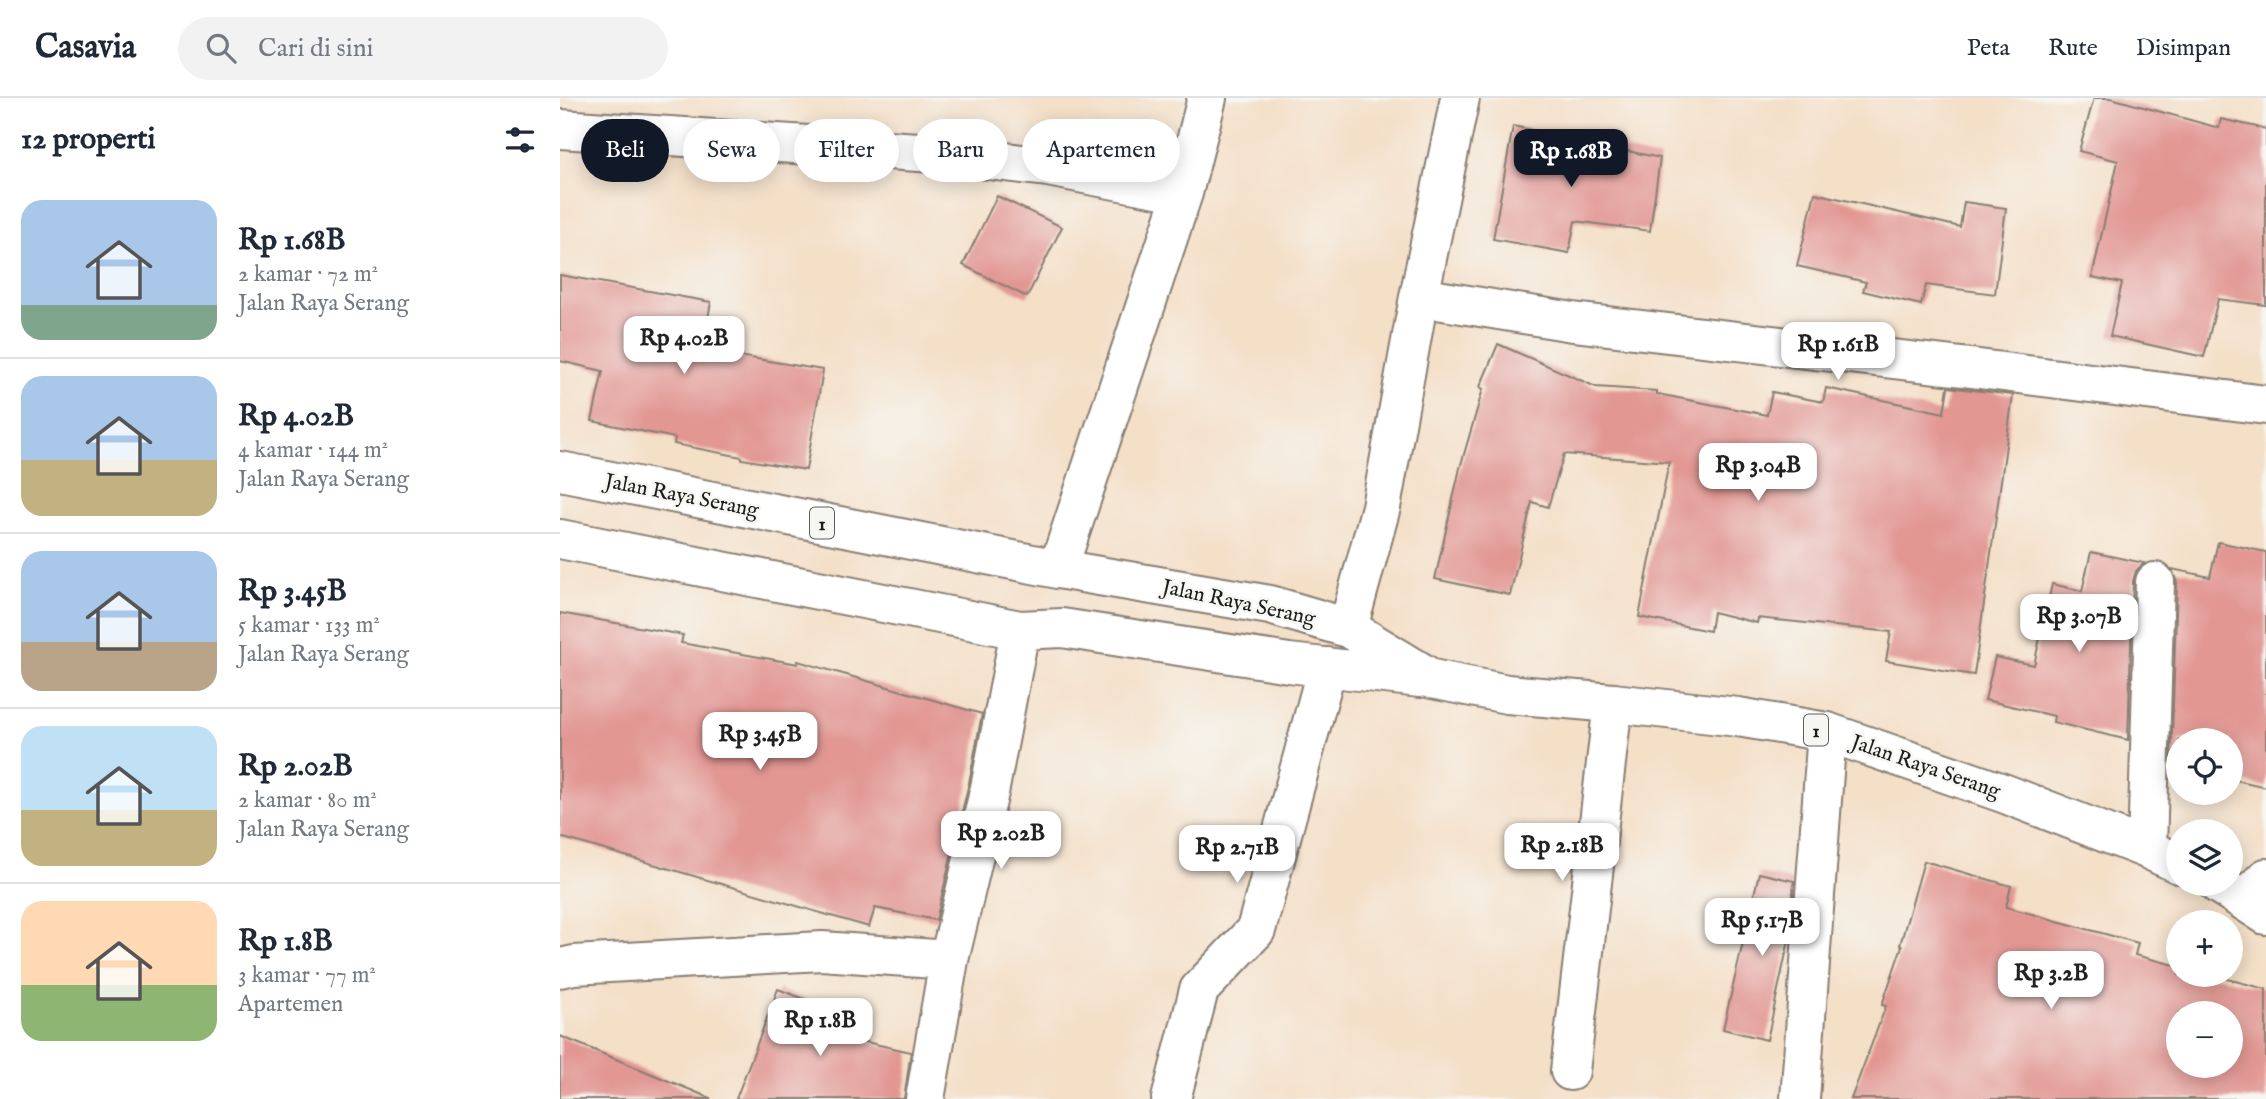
<!DOCTYPE html>
<html lang="id">
<meta charset="utf-8">
<style>
:root{--surface:#fff;--page:#f2f2f3;--text:#1f2937;--muted:#747a83;--line:#e0e1e3;--accent:#111827}
body{margin:0;font-family:"IM FELL English",serif;background:var(--page);color:var(--text);height:100vh;display:flex;flex-direction:column;font-size:26px;white-space:nowrap}
*{box-sizing:border-box;margin:0}
p{font-size:23px;color:var(--muted)}
.icon{flex:none;width:38px;height:38px;fill:none;stroke:currentColor;stroke-width:2;stroke-linecap:round;stroke-linejoin:round}
.map{position:relative;flex:1;overflow:hidden}
.drawer{display:flex;flex-direction:column;background:var(--surface);width:560px}
.drawer>*{flex:none}
.banner{position:absolute;left:21px;top:21px;width:665px;height:63px;display:flex;gap:14px}
.controls{position:absolute;left:1606px;top:630px;display:grid;gap:14px}
.controls a{display:grid;place-items:center;width:77px;height:77px;border-radius:50%;background:var(--surface);box-shadow:0 4px 18px #0003;font-size:35px}
.price{position:absolute;translate:-50% -60px;padding:0 16px;border-radius:14px;background:#fff;color:#222;font-size:23px;line-height:46px;filter:drop-shadow(0 2px 4px #0008)}
.price::after{content:'';position:absolute;left:50%;top:42px;width:21px;height:16px;margin-left:-10px;background:inherit;clip-path:polygon(0 0,100% 0,50% 100%)}
.price.active{background:var(--accent);color:#fff}
ul{padding:0;list-style:none}
li{display:flex;align-items:center;gap:21px;height:175px;padding:0 21px}
li+li{border-top:2px solid var(--line)}
li span{display:grid;place-items:center;flex:none;width:196px;height:140px;border-radius:21px;color:#555}
li>.icon{margin-inline-start:auto}
span .icon{width:84px;height:84px;fill:#fffc;stroke-width:1}
li b{font-size:30px}
h2{display:flex;justify-content:space-between;align-items:center;height:84px;padding:0 21px;font-size:30px}
.pill{padding:0 24px;border-radius:32px;background:var(--surface);box-shadow:0 4px 18px #0003;font-size:24px;line-height:63px}
.pill.active{background:var(--accent);color:#fff}
header{display:flex;align-items:center;gap:42px;box-sizing:border-box;height:98px;padding:0 35px;background:var(--surface);border-bottom:2px solid var(--line)}
header strong{font-size:33px}
nav{display:flex;gap:38px;margin-inline-start:auto;font-size:24px}
.search{width:490px;height:63px;background:var(--page);display:flex;align-items:center;gap:18px;box-sizing:border-box;padding:0 24px;border-radius:38px;color:var(--muted);font-size:26px}
main{display:flex;flex:1;min-height:0}
.map>svg:first-child{display:block}
.building{fill:#e29793;fill-rule:evenodd}
.lines{fill:none;stroke-linecap:round;stroke-linejoin:round}
.minor-casing{stroke:#887e72;stroke-width:42}
.highway-casing{stroke:#887e72;stroke-width:42}
.minor{stroke:#fff;stroke-width:38}
.highway{stroke:#fff;stroke-width:38}
.labels{text-anchor:middle;stroke-width:5;stroke-linejoin:round;paint-order:stroke}
.shield{fill:#f6f6f2;stroke:#5d5d5c;stroke-width:2}
.shield-label{font-size:19px;font-weight:bold;fill:#1c1c1c}
.street-label{font-size:21px;fill:#1c1c1c;stroke:#f6f6f2}
</style>
<header>
<strong>Casavia</strong>
<div class="search"><svg class="icon" aria-label="search" viewBox="0 0 24 24"><circle cx="10" cy="10" r="6"/><path d="M15 15l6 6"/></svg>Cari di sini</div>
<nav><a>Peta</a><a>Rute</a><a>Disimpan</a></nav>
</header>
<main>
<section class="drawer">
<h2>12 properti<svg class="icon" aria-label="filters" viewBox="0 0 24 24"><path d="M4 7h16M4 17h16"/><circle cx="9" cy="7" r="2"/><circle cx="15" cy="17" r="2"/></svg></h2>
<ul>
<li><span style="background:linear-gradient(#a9c7e8 75%,#7fa58c 0)"><svg class="icon" aria-label="home" viewBox="0 0 24 24"><path d="M3 11l9-7 9 7M6 9v11h12V9"/></svg></span><div><b>Rp 1.68B</b><p>2 kamar · 72 m²</p><p>Jalan Raya Serang</p></div></li>
<li><span style="background:linear-gradient(#a9c7e8 60%,#c2b280 0)"><svg class="icon" aria-label="home" viewBox="0 0 24 24"><path d="M3 11l9-7 9 7M6 9v11h12V9"/></svg></span><div><b>Rp 4.02B</b><p>4 kamar · 144 m²</p><p>Jalan Raya Serang</p></div></li>
<li><span style="background:linear-gradient(#a9c7e8 65%,#b9a48a 0)"><svg class="icon" aria-label="home" viewBox="0 0 24 24"><path d="M3 11l9-7 9 7M6 9v11h12V9"/></svg></span><div><b>Rp 3.45B</b><p>5 kamar · 133 m²</p><p>Jalan Raya Serang</p></div></li>
<li><span style="background:linear-gradient(#bfe0f5 60%,#c2b280 0)"><svg class="icon" aria-label="home" viewBox="0 0 24 24"><path d="M3 11l9-7 9 7M6 9v11h12V9"/></svg></span><div><b>Rp 2.02B</b><p>2 kamar · 80 m²</p><p>Jalan Raya Serang</p></div></li>
<li><span style="background:linear-gradient(#ffd9b3 60%,#8fb573 0)"><svg class="icon" aria-label="home" viewBox="0 0 24 24"><path d="M3 11l9-7 9 7M6 9v11h12V9"/></svg></span><div><b>Rp 1.8B</b><p>3 kamar · 77 m²</p><p>Apartemen</p></div></li>
</ul>
</section>
<div class="map">
<svg width="1706" height="1001" viewBox="0 0 1706 1001">
<rect width="100%" height="100%" fill="#f6f6f2"/>
<filter id="ink" filterUnits="userSpaceOnUse"><feTurbulence type="fractalNoise" baseFrequency=".0143" numOctaves="2"/><feDisplacementMap in="SourceGraphic" scale="14" xChannelSelector="R" yChannelSelector="G"/><feConvolveMatrix kernelMatrix="1 2 1 2 8 2 1 2 1" color-interpolation-filters="sRGB"/></filter>
<filter id="wash" filterUnits="userSpaceOnUse"><feTurbulence type="fractalNoise" baseFrequency=".00686" numOctaves="4" result="noise"/><feDisplacementMap in="SourceGraphic" scale="28" xChannelSelector="R" yChannelSelector="G"/><feGaussianBlur stdDeviation="1.57" result="paint"/><feColorMatrix in="noise" values="0 0 0 0 0 0 0 0 0 0 0 0 0 0 0 0 0 1.4 0 .05"/><feComposite in="paint" operator="in"/></filter>
<g filter="url(#wash)">
<rect width="100%" height="100%" fill="#f4dfc7"/>
<g id="blocks">
<path class="building" d="M1534 0H1551L1659 30 1661 21 1706 31V207L1658 201 1644 259 1550 238 1562 185 1532 179 1558 63 1519 53Z
M953 28 1100 60 1090 133 1015 123 1009 155 933 141Z
M1255 95 1400 129 1404 104 1446 110 1435 196 1366 187 1361 207 1303 193 1306 184 1237 168Z
M437 98 502 129 467 199 403 167Z
M0 177 151 204 142 252 263 272 246 372 182 361V359L114 346 115 340 32 323 43 273 0 263Z
M938 246 1036 289 1097 293V296L1207 317 1212 294 1263 304 1266 290 1384 315 1388 289 1453 297 1414 577 1326 563 1331 534 1198 520 1197 525 1153 514 1150 533 1079 519 1109 364 1004 356 988 409 972 404 950 497 875 481 900 370 923 291 920 289Z
M1658 444 1706 454V689L1671 681V642H1619V670L1611 668 1617 485 1612 471 1650 479Z
M1531 454 1584 465 1576 473 1573 483 1568 642 1493 624 1494 618 1425 602 1435 559 1474 567 1492 486 1522 493Z
M0 515 123 537 121 545 238 566V563L422 616 409 685 376 822 315 810 309 829 0 739Z
M1364 763 1451 788 1446 809 1578 845 1575 857 1619 868V877H1652L1706 891V1001H1291L1326 908 1322 907 1342 848 1340 847ZM1619 915H1671V968H1619Z
M1199 775 1234 783 1230 837 1207 942 1163 931Z
M218 891 290 918 283 939 351 954 344 1001H176Z
M0 938 150 1000V1001H0Z"/>
</g>
</g>
<g filter="url(#ink)">
<use href="#blocks" fill-opacity="0" stroke="#887e72" stroke-width="2"/>
<g class="lines">
<g class="minor-casing">
<path id="minor" d="M0 31 359 54 488 69 623 95
M859 199 1013 224 1411 270 1706 307
M498 471 623 95 647 0
M788 530 821 409 859 199 900 0
M1587 751 1595 484
M1684 801 1706 780
M0 870 14 867 262 853 389 862
M1010 973 1053 605
M365 1001 389 862 430 690 460 532
M611 1001 639 892 696 832 767 569
M1240 1001 1267 634"/>
</g>
<g class="highway-casing">
<path id="highway" d="M0 373 498 471 710 507 788 530 872 581 947 596 1053 605 1178 619 1267 634 1443 695 1587 751 1619 766
M0 441 460 532 502 530 729 565 860 580
M1658 786 1706 817"/>
</g>
<use href="#minor" class="minor"/>
<use href="#highway" class="highway"/>
</g>
</g>
<g class="labels">
<g class="shield">
<rect x="250" y="409.5" width="24" height="31" rx="5"/>
<rect x="1244" y="616.5" width="24" height="31" rx="5"/>
</g>
<g class="shield-label">
<text x="262" y="432">1</text>
<text x="1256" y="639">1</text>
</g>
<g class="street-label">
<text transform="translate(122 397) rotate(11)" y="7">Jalan Raya Serang</text>
<text transform="translate(679 504) rotate(12)" y="7">Jalan Raya Serang</text>
<text transform="translate(1366 668) rotate(19)" y="7">Jalan Raya Serang</text>
</g>
</g>
</svg>
<div class="controls">
<a><svg class="icon" aria-label="locate" viewBox="0 0 24 24"><circle cx="12" cy="12" r="6"/><path d="M12 2v4M12 18v4M2 12h4M18 12h4"/></svg></a>
<a><svg class="icon" aria-label="layers" viewBox="0 0 24 24"><path d="M12 4l9 5-9 5-9-5zM3 14l9 5 9-5"/></svg></a>
<a>+</a>
<a>−</a>
</div>
<b class="price active" style="left:1011px;top:91px">Rp 1.68B</b>
<b class="price" style="left:124px;top:278px">Rp 4.02B</b>
<b class="price" style="left:1278px;top:284px">Rp 1.61B</b>
<b class="price" style="left:1198px;top:405px">Rp 3.04B</b>
<b class="price" style="left:1519px;top:556px">Rp 3.07B</b>
<b class="price" style="left:200px;top:674px">Rp 3.45B</b>
<b class="price" style="left:441px;top:773px">Rp 2.02B</b>
<b class="price" style="left:1002px;top:785px">Rp 2.18B</b>
<b class="price" style="left:677px;top:787px">Rp 2.71B</b>
<b class="price" style="left:1202px;top:860px">Rp 5.17B</b>
<b class="price" style="left:1491px;top:913px">Rp 3.2B</b>
<b class="price" style="left:260px;top:960px">Rp 1.8B</b>
<div class="banner">
<a class="pill active">Beli</a>
<a class="pill">Sewa</a>
<a class="pill">Filter</a>
<a class="pill">Baru</a>
<a class="pill">Apartemen</a>
</div>
</div>
</main>
